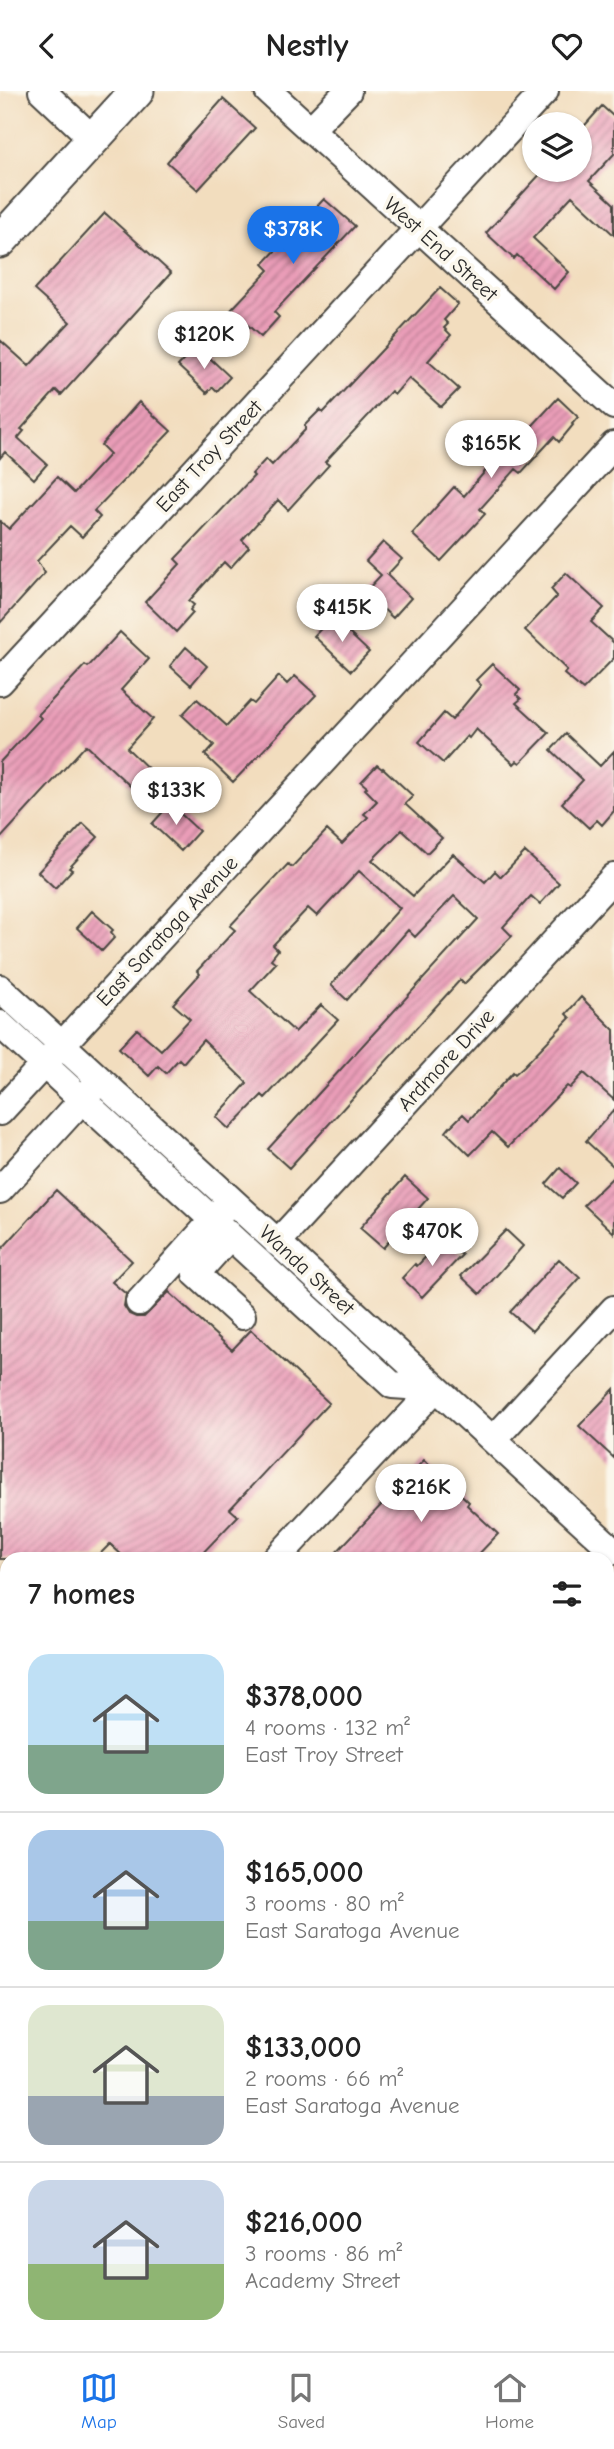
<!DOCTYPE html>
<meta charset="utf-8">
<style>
:root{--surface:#fff;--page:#f2f2f2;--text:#222;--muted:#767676;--line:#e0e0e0;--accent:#1a73e8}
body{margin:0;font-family:"Comic Neue",sans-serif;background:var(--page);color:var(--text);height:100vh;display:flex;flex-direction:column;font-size:26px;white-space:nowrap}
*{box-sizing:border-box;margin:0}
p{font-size:23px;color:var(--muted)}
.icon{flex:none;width:38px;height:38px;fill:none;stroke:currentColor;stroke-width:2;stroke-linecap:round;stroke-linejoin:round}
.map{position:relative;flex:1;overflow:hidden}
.sheet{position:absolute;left:0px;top:1461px;width:614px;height:800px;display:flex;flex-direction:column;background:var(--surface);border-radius:21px 21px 0 0;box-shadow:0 2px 5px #0004}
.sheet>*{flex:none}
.tools{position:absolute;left:522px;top:21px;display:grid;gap:14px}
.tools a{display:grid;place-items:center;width:70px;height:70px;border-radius:50%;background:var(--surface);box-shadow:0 2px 5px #0004;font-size:35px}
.price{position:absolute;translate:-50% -60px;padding:0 16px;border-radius:24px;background:#fff;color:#222;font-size:23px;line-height:46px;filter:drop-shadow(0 2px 4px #0008)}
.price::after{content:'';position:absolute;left:50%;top:42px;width:21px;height:16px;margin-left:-10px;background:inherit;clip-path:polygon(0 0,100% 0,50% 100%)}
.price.on{background:var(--accent);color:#fff}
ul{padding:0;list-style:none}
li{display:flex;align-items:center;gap:21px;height:175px;padding:0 28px}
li+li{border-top:2px solid var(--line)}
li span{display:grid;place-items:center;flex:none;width:196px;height:140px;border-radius:21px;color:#555}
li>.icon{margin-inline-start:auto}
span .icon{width:84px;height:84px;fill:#fffc;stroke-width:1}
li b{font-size:30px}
h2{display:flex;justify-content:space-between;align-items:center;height:84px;padding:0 28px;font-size:30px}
header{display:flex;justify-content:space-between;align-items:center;height:91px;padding:0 28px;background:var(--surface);font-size:32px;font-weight:700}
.dock{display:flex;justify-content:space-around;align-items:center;height:98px;border-top:2px solid var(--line);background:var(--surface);font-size:19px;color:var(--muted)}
.dock a{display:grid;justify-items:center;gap:4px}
.dock .on{color:var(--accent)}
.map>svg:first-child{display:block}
.building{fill:url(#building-hatch)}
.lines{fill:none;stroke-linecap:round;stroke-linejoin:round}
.minor-casing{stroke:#494641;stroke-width:30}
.major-casing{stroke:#494641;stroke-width:37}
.minor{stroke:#fff;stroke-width:26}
.major{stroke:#fff;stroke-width:33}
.labels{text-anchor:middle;stroke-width:7;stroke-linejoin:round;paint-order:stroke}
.street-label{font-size:21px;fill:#2b2b2b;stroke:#fbf7ec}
</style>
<header><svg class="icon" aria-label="back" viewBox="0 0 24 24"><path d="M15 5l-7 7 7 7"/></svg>Nestly<svg class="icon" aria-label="heart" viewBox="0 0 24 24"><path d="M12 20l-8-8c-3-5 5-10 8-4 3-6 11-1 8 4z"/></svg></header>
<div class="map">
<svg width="614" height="2260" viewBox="0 0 614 2260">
<defs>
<pattern id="building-hatch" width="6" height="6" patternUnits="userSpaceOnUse" patternTransform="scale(1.75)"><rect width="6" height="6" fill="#ea9db8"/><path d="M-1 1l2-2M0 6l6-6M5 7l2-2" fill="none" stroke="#be8096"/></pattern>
</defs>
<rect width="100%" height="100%" fill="#fbf7ec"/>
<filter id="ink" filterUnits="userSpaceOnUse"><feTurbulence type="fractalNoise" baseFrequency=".0143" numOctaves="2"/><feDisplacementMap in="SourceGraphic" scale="14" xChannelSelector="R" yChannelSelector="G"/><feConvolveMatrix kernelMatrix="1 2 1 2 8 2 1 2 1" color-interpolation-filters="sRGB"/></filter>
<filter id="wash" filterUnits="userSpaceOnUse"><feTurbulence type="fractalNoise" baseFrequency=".00686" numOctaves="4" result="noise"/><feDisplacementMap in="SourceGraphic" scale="28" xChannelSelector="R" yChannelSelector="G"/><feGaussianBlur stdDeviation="1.57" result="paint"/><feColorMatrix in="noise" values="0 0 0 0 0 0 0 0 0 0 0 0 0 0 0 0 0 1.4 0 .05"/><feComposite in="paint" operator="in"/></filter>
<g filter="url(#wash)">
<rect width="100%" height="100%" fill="#f2ddbe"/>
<g id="blocks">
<path class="building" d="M223 8 255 37 198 99 167 71Z
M602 15 614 26V63L589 90 614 113V144L572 105 533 147 569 181 554 198 517 164 514 168 486 142 544 79H579V41Z
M324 108 355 135 274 221 279 226 261 246 231 219 269 179 263 173Z
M105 122 171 182 61 304 56 299 21 338 24 340 18 347 47 373 34 388 5 361 0 367V249L29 275 70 231 34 199Z
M440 197 458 213 444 229 448 233 444 237 451 244 428 270 459 298 441 316 409 287 395 303 391 300 325 371 329 374 288 419 278 409 242 449 249 456 230 477 224 471 189 510 194 514 190 519 193 522 176 541 145 511 180 473 175 468 254 385 252 383 266 368 272 374 305 339V334L320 319 323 322Z
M197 255 230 286 217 300 213 296 207 302 178 275Z
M558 307 578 326 572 333 573 334 559 351 554 346 521 382 516 378 480 418 485 423 441 470 412 443 454 396 464 405 500 363 488 352 506 332 522 346Z
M139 311 171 340 94 420 100 426 82 446 70 435 37 470 45 482 0 532V430L9 438 57 386 74 402 110 363 101 354Z
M383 451 402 468 387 484 411 507 393 527 365 501 381 484 366 470Z
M566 482 604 517 591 531 614 552V567L583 599 564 583 567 579 525 539 557 505 551 498Z
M332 526 369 561 351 580 314 545Z
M120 541 149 568 121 599 153 628 127 657 159 688 142 706 86 654 0 748V671L41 627 38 624 55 606 85 574 88 576Z
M186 556 207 575 191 594 170 575Z
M492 573 520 599 516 603 521 608 516 612 549 642 520 672 517 670 514 673 476 638 469 647 467 645 443 672 419 651 444 622 452 629 481 594 476 589Z
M279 585 287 593 295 585 316 604 233 691 205 664 214 654 182 624 197 608 227 635 250 610 254 613Z
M566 643 600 675 614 660V720L602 734 597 729 589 737 562 712 583 689 551 659Z
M377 674 382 678 383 677 413 705 405 713 442 747 427 762 402 739 372 769 413 805 453 763 485 791 495 780 501 786 525 761 559 792 540 813 531 805 503 836 512 845 464 893 460 889 289 1077 268 1058 478 828 454 805 415 846 408 839 347 909 331 894 400 817 359 780 317 825 308 817 273 854 278 859 271 868 276 872 250 900 295 941 321 914 338 929 265 1007 262 1004 229 1038 216 1026 247 992 203 949 183 972 179 968 166 982 158 975 149 985 119 957 137 938 161 959 190 928 173 913 200 883 197 880 235 839 230 835 288 773 292 776 327 739 342 753 368 726 364 723 377 710 365 698 367 696 361 691Z
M170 713 199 740 181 760 152 733Z
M83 732 98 746 69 777 72 779 55 797 38 781Z
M92 820 113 839 111 841 115 846 102 860 77 837Z
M581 906 614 939V1009L584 982 570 997 567 995 508 1056 492 1041 470 1064 446 1041 450 1036 463 1023 469 1029 513 981 515 983 524 975 570 927 566 923Z
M614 1019V1076L586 1050Z
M560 1077 576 1092 562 1107 546 1093Z
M614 1085V1142L584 1114Z
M405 1086 428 1107 383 1157 360 1137Z
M56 1099 132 1170 112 1191 126 1203 124 1215 129 1223 136 1226H144L169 1201 232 1259 251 1239 329 1312 230 1418 238 1425 197 1468H126L110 1453 95 1468H0V1160Z
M506 1139 523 1155 480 1203 461 1185Z
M444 1147 462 1164 422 1206 402 1187 415 1173 417 1175Z
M559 1168 580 1187 532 1240 510 1221Z
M614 1298V1367L579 1335Z
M424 1369 469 1411 467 1414 498 1443 474 1468H330Z"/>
</g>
</g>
<g filter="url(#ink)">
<use href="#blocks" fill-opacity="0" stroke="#494641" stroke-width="2"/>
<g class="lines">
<g class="minor-casing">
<path id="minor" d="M42 0 93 48
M268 0 614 315
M310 39 348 0
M0 591 545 0
M0 897 614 1460
M0 933 392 1294 436 1297
M0 1021 614 354
M0 1099 93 997
M230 1145 196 1183 242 1225
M277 1152 614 786
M139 1211 225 1116
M493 1349 614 1218
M276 1468 436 1297
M607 1535 614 1528
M0 1569 7 1575
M0 1675 7 1668
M0 1765 7 1757
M607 1810 614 1816
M607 1968 614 1961
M607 2094 614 2101
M0 2204 7 2196
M172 2254 180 2260
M249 2254 255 2260
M82 2260 88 2254
M339 2260 344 2254"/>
</g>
<g class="major-casing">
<path id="major" d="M0 150 137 0"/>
</g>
<use href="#minor" class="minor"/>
<use href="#major" class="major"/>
</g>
</g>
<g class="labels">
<g class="street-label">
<text transform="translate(441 158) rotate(42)" y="7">West End Street</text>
<text transform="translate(209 365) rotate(-47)" y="7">East Troy Street</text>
<text transform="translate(167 840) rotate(-47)" y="7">East Saratoga Avenue</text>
<text transform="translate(446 969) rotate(-47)" y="7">Ardmore Drive</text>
<text transform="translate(307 1179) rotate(43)" y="7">Wanda Street</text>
</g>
</g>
</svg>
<div class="tools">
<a><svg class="icon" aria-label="layers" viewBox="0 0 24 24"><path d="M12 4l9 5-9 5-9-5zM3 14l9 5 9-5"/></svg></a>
</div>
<b class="price on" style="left:293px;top:175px">$378K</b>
<b class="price" style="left:204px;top:280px">$120K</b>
<b class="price" style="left:491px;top:389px">$165K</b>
<b class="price" style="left:342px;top:553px">$415K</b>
<b class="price" style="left:176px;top:736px">$133K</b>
<b class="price" style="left:432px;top:1177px">$470K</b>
<b class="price" style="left:421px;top:1433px">$216K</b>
<section class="sheet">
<h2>7 homes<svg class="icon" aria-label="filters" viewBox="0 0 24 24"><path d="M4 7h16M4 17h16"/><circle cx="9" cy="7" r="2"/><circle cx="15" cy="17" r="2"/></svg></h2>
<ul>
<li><span style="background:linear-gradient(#bfe0f5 65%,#7fa58c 0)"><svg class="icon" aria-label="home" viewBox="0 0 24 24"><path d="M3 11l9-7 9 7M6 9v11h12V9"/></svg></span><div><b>$378,000</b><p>4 rooms · 132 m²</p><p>East Troy Street</p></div></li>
<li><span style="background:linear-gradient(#a9c7e8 65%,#7fa58c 0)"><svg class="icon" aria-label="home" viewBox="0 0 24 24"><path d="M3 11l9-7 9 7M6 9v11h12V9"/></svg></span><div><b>$165,000</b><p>3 rooms · 80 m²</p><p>East Saratoga Avenue</p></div></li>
<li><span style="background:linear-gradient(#dfe7d0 65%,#9aa5b1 0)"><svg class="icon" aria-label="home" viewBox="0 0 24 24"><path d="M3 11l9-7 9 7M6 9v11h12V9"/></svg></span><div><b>$133,000</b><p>2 rooms · 66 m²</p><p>East Saratoga Avenue</p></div></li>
<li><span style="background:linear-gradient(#c9d6e8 60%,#8fb573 0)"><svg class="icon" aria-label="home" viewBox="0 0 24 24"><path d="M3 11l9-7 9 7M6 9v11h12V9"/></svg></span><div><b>$216,000</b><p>3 rooms · 86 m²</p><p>Academy Street</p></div></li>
</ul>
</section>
</div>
<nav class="dock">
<a class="on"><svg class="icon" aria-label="map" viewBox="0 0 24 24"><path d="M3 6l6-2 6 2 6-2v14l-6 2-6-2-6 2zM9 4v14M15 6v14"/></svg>Map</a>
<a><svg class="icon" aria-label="saved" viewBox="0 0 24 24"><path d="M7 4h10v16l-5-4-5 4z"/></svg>Saved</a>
<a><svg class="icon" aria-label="home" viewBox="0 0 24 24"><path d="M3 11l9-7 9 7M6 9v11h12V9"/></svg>Home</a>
</nav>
